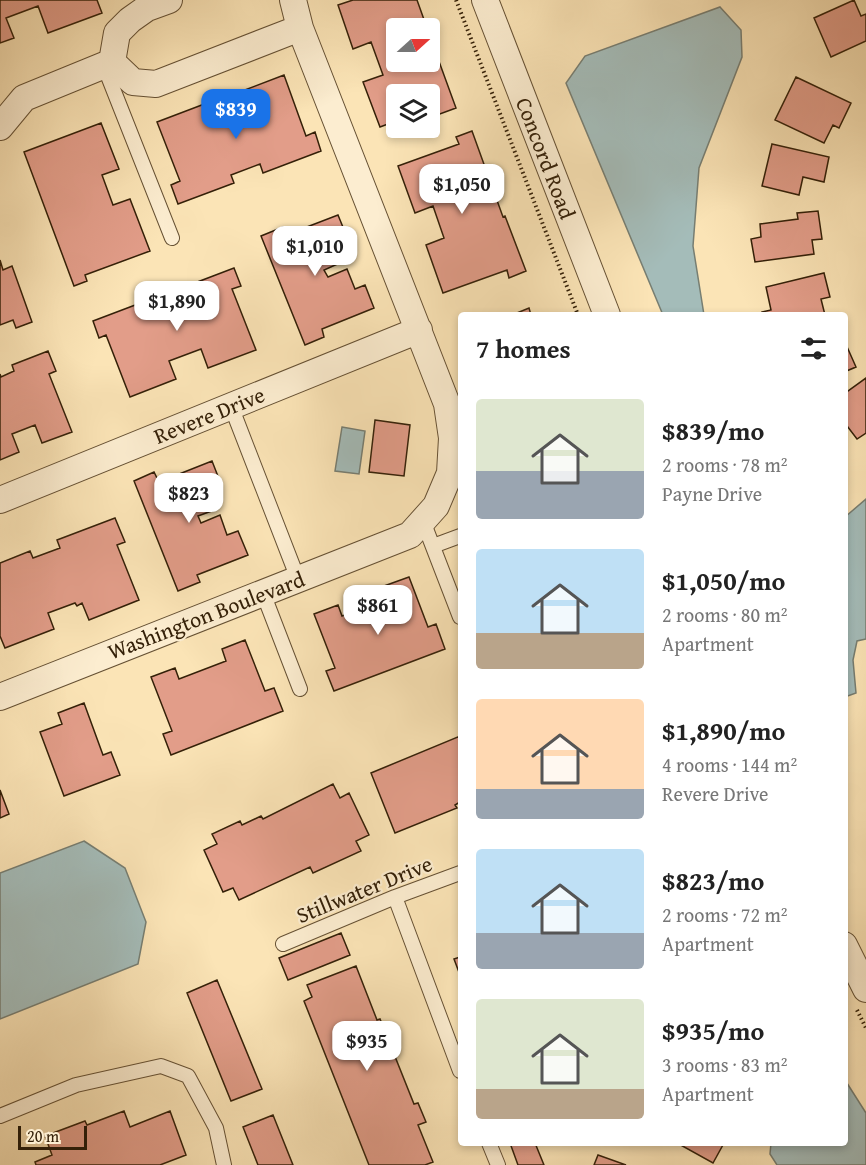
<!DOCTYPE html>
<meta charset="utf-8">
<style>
:root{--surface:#fff;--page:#f2f2f2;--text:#222;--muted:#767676;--accent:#1a73e8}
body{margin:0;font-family:"Gentium Book Plus",serif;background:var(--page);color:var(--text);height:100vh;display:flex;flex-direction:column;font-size:22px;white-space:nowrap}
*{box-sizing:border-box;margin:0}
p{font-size:20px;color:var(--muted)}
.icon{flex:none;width:33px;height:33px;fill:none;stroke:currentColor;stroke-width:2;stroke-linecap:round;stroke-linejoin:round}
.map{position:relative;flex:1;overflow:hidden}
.details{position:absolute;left:458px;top:312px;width:390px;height:834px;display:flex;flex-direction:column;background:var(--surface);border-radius:6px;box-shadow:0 3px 9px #0003}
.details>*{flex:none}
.needle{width:39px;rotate:69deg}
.controls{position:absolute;left:386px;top:18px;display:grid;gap:12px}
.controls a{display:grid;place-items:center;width:54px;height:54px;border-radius:6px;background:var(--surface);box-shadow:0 3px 9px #0003;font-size:30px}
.scale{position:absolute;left:18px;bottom:15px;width:69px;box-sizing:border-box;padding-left:6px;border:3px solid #342008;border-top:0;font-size:16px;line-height:21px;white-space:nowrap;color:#342008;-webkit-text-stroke:4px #fcedd0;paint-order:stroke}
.price{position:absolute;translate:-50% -51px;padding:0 14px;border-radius:12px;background:#fff;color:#222;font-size:20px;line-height:39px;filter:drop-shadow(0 2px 3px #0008)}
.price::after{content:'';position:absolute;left:50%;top:36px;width:18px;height:14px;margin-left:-9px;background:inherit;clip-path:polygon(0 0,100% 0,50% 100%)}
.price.selected{background:var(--accent);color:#fff}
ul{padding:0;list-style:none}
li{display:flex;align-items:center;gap:18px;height:150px;padding:0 18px}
li span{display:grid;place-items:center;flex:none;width:168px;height:120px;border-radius:6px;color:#555}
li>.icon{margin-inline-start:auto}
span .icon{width:72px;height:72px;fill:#fffc;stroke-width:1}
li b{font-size:26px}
h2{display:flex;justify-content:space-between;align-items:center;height:72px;padding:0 18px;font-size:26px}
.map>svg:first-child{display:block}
.water{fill:#a4bcb9;stroke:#777e72;stroke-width:1.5}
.building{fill:#e29d89;stroke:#342008;stroke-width:1.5}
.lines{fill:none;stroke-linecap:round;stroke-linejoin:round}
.service-casing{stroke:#665134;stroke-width:16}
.minor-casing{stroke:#665134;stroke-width:28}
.path{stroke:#342008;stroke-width:4;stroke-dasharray:1.5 3;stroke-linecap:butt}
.service{stroke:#fcedd0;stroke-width:14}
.minor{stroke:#fcedd0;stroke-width:26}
.labels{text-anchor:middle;stroke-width:4.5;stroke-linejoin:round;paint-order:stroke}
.street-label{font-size:22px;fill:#342008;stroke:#fcedd0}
</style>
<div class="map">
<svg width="866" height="1165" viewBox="0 0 866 1165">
<rect width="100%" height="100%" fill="#fbe4b6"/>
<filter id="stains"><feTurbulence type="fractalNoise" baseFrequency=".00333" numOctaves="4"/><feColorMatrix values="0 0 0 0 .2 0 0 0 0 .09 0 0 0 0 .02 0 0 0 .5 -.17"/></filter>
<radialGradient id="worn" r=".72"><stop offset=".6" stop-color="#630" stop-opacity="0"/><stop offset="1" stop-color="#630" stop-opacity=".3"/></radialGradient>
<path class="water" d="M720 7 741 30 742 57 699 168 693 246 704 315H663L566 83 585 56Z
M342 427 365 431 359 474 335 471Z
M866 499V639L857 641 853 660 856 693 845 697V517Z
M84 841 125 868 146 922 138 964 0 1019V873Z
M845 1080 866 1113V1165H777L770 1154 771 1143H844Z"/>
<path class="building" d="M0 0H97L102 13 48 33 38 6 6 18 14 38 0 43Z
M353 0H417L427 28H396V62H429V34L456 108 429 118V94H396V121L380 127 363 82 383 75 371 42 353 49 338 5Z
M854 0 861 16 866 14V41L831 57 814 18Z
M284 75 306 136 315 132 321 151 263 173 260 164 231 175 234 183 178 204 171 185 180 181 157 122 207 103 214 122 244 111 237 93Z
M796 77 851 103 839 128 833 125 824 143 775 120Z
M101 123 119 169 102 175 113 205 130 199 150 251 85 275 87 281 74 286 24 152Z
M472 131 503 217 505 216 526 271 509 278 507 270 443 293 426 245 444 238 433 206 415 213 398 166 459 144 456 137Z
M772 144 829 157 824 182 803 177 799 195 762 186Z
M818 211 822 239 812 240 814 254 755 262 751 239 761 237 760 224 798 219 797 213Z
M338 215 347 237 336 242 344 261 324 270 328 277 347 269 355 289 365 285 374 308 322 329 324 337 305 345 261 236 283 227 286 235Z
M0 260 3 270 12 266 32 322 16 328 13 320 0 325Z
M234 268 241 286 232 289 256 350 208 368 201 349 169 361 176 379 130 397 106 335 99 338 93 321 151 299 154 307 182 296 179 289Z
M824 273 830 297 821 299 825 315H763L762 312 771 310 766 287Z
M529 308 531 315H512Z
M844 340 856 367 844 372Z
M48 351 56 371 49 374 72 432 42 443 35 425 12 434 19 452 0 460V374L1 377 14 371 12 365Z
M866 378V433L857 439 844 422V394Z
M375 420 410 425 404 476 369 472Z
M212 461 221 484 209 489 217 509 198 516 201 523 220 515 227 535 238 531 248 555 197 575 200 582 178 591 134 481 154 472 159 482Z
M115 518 125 542 117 545 139 600 89 620 82 603 77 606 75 603 48 613 54 629 5 648 0 636V563L30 551 33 558 60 548 57 540Z
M409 577 428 627 436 624 445 649 334 691 326 671 335 668 314 614 338 605 342 616 388 598 384 586Z
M245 640 265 691 274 688 283 711 171 755 163 734 172 731 151 677 175 668 179 679 226 661 222 649Z
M84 703 103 755 111 752 120 775 64 796 40 732 62 724 58 713Z
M460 736V802L455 805 457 808 395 833 371 773Z
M333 784 340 798 349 793 369 835 356 841 361 851 313 873 310 867 239 900 233 888 223 892 204 850 217 844 212 834 240 821 242 825 261 816 263 819Z
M0 790 9 814 0 818Z
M341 933 350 955 288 980 279 958Z
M460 957V975L454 959Z
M356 966 377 1020 380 1019 414 1104 418 1103 426 1122 418 1125 433 1162 425 1165H369L304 1001 312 997 307 985Z
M217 980 262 1089 231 1101 187 993Z
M124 1111 130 1127 170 1111 186 1155 160 1165H36L35 1162 52 1155 45 1136 85 1121 87 1125Z
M273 1115 293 1165H258L243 1127Z
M510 1143H535L544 1165H518Z
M677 1143H724L713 1163Z
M598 1155 626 1165H594Z"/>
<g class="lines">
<g class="service-casing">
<path id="service" d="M104 66 172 238
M231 406 298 579
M423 521 460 617
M433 546 460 536
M263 593 300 689
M395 897 460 1071
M283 944 395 897 460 873
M0 1116 76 1085 161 1066 188 1076 216 1128 224 1165
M489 1143 498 1165"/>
</g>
<g class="minor-casing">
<path id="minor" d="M485 0 607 315
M112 62 133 82 156 84 300 28
M112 62 117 33 130 20 147 8 169 0
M0 127 24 98 112 62
M0 500 419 330
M0 697 410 535 436 506 450 473 452 438 447 404 300 28 293 0
M844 945 866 989"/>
</g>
<path class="path" d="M456 0 578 315
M857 1010 866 1028"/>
<use href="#service" class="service"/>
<use href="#minor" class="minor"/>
</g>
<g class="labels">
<g class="street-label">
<text transform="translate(546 158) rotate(69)" y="8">Concord Road</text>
<text transform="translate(209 415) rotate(-22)" y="8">Revere Drive</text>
<text transform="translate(206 615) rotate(-21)" y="8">Washington Boulevard</text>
<text transform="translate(364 889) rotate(-22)" y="8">Stillwater Drive</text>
</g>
</g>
<rect width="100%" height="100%" filter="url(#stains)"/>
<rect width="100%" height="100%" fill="url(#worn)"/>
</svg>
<div class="controls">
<a><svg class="needle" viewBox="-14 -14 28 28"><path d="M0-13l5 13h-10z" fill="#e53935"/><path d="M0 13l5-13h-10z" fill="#767676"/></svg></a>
<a><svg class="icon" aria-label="layers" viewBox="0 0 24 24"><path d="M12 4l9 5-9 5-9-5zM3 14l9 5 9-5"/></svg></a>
</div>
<div class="scale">20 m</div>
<b class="price selected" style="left:236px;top:140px">$839</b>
<b class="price" style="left:462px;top:215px">$1,050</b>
<b class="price" style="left:315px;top:277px">$1,010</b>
<b class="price" style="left:177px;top:332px">$1,890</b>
<b class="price" style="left:189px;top:524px">$823</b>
<b class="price" style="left:378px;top:636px">$861</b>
<b class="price" style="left:367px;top:1072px">$935</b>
<section class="details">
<h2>7 homes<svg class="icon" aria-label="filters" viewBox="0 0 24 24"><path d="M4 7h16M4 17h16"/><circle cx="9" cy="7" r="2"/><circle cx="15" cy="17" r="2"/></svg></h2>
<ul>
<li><span style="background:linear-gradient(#dfe7d0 60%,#9aa5b1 0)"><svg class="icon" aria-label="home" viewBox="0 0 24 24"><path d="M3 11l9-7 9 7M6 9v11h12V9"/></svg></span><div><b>$839/mo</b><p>2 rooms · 78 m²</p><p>Payne Drive</p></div></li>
<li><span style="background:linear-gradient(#bfe0f5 70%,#b9a48a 0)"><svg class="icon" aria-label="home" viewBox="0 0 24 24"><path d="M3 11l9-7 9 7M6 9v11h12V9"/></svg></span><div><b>$1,050/mo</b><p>2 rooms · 80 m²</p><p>Apartment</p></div></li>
<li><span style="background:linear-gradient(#ffd9b3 75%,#9aa5b1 0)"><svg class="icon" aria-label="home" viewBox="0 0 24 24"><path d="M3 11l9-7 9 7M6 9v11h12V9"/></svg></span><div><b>$1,890/mo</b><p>4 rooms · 144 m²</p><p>Revere Drive</p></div></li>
<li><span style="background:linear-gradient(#bfe0f5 70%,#9aa5b1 0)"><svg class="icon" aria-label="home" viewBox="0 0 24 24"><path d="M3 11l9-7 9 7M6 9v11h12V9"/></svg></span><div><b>$823/mo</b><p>2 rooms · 72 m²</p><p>Apartment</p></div></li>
<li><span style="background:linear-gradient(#dfe7d0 75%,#b9a48a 0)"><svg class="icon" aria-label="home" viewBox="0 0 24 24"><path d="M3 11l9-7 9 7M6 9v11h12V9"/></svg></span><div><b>$935/mo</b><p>3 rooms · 83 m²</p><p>Apartment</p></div></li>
</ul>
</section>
</div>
